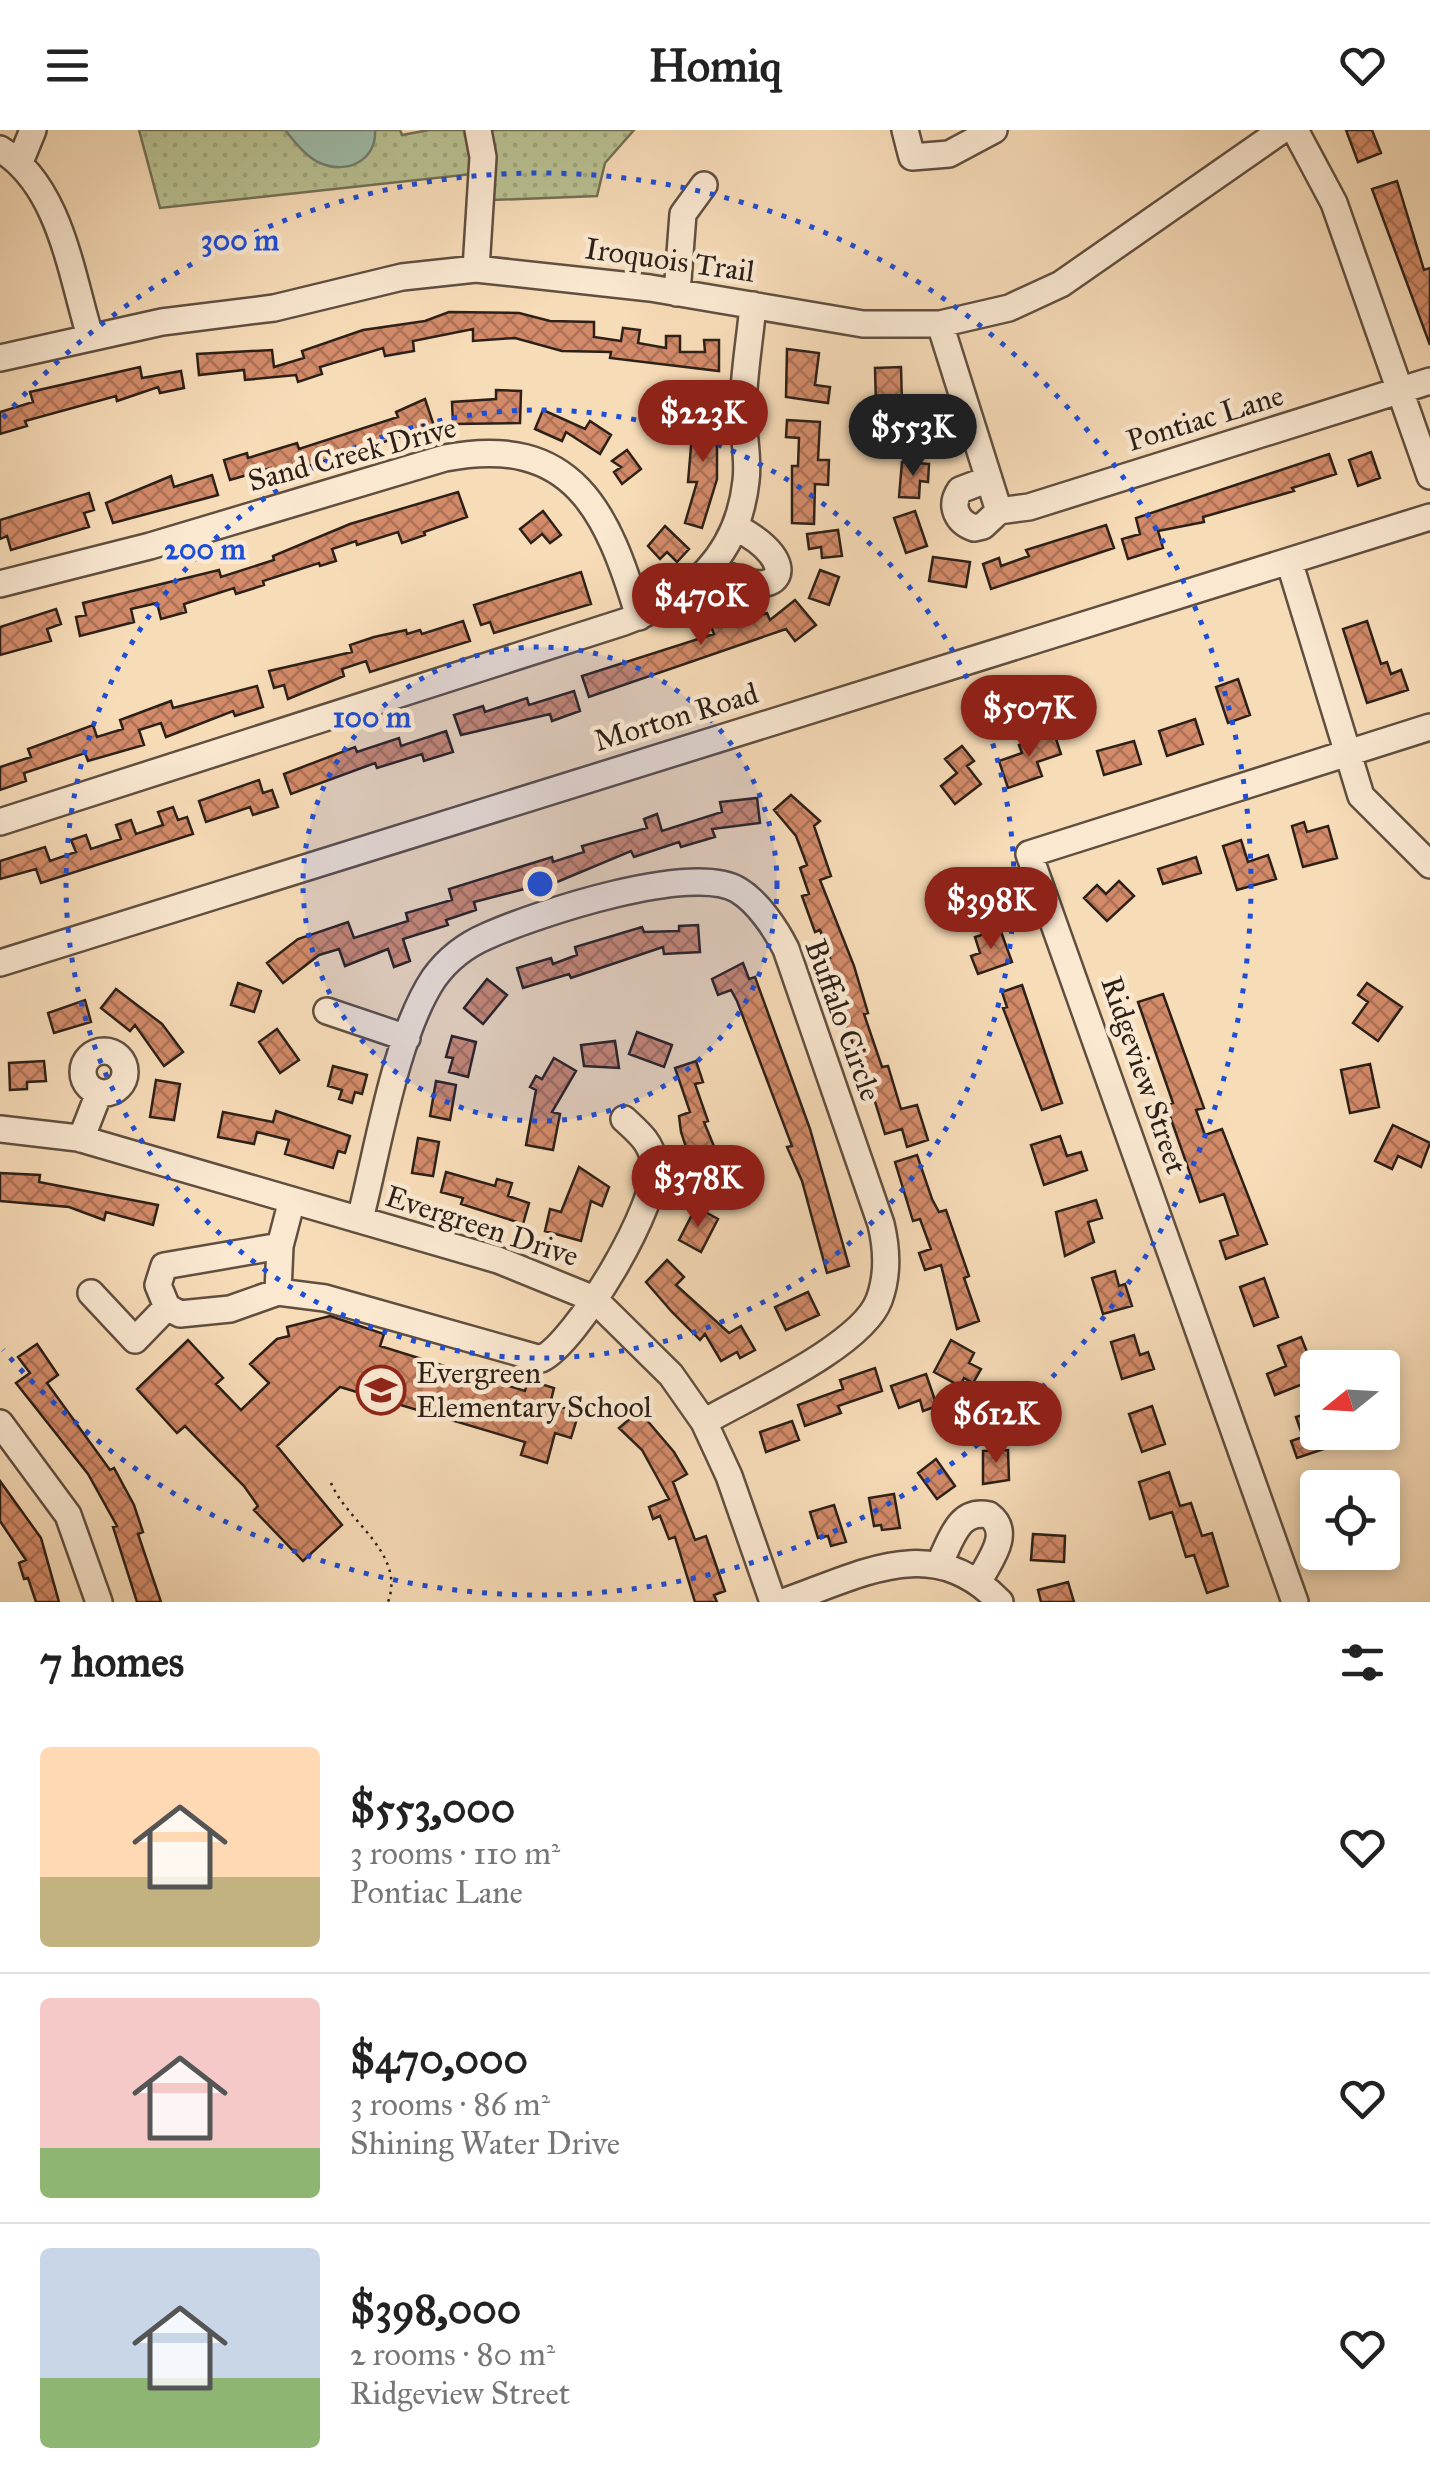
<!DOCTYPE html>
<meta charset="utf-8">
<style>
:root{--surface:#fff;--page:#f2f2f2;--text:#222;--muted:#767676;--line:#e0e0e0;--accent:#8f2418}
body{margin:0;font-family:"IM FELL Great Primer",serif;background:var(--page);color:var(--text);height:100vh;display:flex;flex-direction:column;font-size:38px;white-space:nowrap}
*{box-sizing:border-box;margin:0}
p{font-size:32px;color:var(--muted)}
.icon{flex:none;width:55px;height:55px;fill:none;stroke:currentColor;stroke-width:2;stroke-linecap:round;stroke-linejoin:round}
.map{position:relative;height:1472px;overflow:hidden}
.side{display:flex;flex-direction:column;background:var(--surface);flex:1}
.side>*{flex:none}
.needle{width:65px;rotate:252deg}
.fabs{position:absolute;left:1300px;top:1220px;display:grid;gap:20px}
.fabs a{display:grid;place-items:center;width:100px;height:100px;border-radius:10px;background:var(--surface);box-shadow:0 5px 15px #0003;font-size:50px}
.price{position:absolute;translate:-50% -85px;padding:0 22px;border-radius:35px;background:var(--accent);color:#fff;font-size:32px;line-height:65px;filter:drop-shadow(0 2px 5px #0008)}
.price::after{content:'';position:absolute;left:50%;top:60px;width:30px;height:22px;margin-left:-15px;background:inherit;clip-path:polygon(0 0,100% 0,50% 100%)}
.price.on{background:#222;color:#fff}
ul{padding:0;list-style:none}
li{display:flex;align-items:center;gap:30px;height:250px;padding:0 40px}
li+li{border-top:2px solid var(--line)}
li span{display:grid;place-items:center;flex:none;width:280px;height:200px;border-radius:10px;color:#555}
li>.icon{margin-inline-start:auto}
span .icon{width:120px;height:120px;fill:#fffc;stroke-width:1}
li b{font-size:42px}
h2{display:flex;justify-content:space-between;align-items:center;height:120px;padding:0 40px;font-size:42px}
header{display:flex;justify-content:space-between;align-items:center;height:130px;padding:0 40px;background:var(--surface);font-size:45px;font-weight:800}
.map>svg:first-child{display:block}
.park{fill:url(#park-dots);stroke:#737055;stroke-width:2.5}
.water{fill:#9ebca9;stroke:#717e6f;stroke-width:2.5}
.building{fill:url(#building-cross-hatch);stroke:#2d2018;stroke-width:2.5}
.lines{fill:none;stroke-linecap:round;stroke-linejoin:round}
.minor-casing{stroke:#604f40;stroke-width:30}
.path{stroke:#2d2018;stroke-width:2.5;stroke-dasharray:2.5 5;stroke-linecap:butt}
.minor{stroke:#fae8d1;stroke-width:25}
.ring{fill:none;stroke:#1d4ed8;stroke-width:5;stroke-dasharray:5 10}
.labels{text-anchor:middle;stroke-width:9;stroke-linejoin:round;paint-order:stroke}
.street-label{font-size:30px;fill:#2d2018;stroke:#fae8d1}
.poi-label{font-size:30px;fill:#2d2018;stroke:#fae8d1;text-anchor:start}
.centre{fill:#1d4ed8;stroke:#fae8d1;stroke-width:5}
.ring-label{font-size:30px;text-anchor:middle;font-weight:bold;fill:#1d4ed8;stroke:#fae8d1;stroke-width:9;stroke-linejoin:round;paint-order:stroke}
</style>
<header><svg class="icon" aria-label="menu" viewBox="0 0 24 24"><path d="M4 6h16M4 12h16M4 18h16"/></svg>Homiq<svg class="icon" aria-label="heart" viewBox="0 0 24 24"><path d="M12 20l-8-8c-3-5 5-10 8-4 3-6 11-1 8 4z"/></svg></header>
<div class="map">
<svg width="1430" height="1472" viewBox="0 0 1430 1472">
<defs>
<pattern id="park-dots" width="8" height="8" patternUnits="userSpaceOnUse" patternTransform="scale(2.5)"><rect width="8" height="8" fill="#b9c192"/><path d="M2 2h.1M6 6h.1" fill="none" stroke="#9fa67d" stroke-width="1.8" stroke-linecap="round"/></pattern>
<pattern id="building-cross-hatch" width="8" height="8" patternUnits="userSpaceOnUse" patternTransform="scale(2.5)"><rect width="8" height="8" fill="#d38b6a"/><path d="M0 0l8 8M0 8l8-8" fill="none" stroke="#ac7156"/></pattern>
</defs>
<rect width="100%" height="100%" fill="#f7dcb8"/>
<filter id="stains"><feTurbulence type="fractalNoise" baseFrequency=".002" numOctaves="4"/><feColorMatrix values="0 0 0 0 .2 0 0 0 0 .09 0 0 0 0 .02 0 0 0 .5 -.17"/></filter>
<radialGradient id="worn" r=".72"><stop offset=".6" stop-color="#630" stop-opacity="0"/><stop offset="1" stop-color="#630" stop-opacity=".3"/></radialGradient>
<path class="park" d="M139 0H400L402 5 429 0H634L605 33 597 66 492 70 472 44 160 78Z"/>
<path class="water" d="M285 0H375C377 30 347 45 320 33 306 27 294 11 285 0Z"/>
<path class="building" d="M1346 0H1372L1381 23 1358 32Z
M1397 51 1424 140 1430 138V215L1372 59Z
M449 182 519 183 550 191 594 192V207L621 211 623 198 640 200 638 213 666 218V206H680V222H705L704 210H719V241L610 228 611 222 562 221 515 208 473 211V199L413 211 414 221 385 226 383 218 320 237 322 244 298 252 296 245 245 250 244 240 199 245 197 224 272 220 274 237 304 228 302 221 363 200 425 191Z
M787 219 819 223 815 255 830 257 828 273 786 267Z
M140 237 142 248 181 241 184 258 160 263 158 257 117 271 116 266 25 291 27 296 0 304V282L33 272 30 262Z
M901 237 902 274 876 275 875 238Z
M496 260 521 261 520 293 453 294 452 272 496 269Z
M425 269 434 296 274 347 271 338 230 350 224 330 247 323 248 328 297 313 299 319 398 287 396 282Z
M921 278 933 312 912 319 900 285Z
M543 280 585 299 590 291 611 305 600 324 566 302 562 311 535 299Z
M694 281 717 282V349L702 398 685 393 697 352H688Z
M787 290 820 292 818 330H829L828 355 815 354 814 394 792 393V336H798L799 308 786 307Z
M627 320 641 339 622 354 614 342 621 337 612 331Z
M1371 322 1380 348 1358 356 1349 330Z
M1329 324 1336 344 1292 358 1294 361 1203 387 1204 392 1158 401 1163 418 1128 429 1122 409 1140 404 1136 388Z
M902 332 929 334 928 352 920 351 919 368 899 367Z
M212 345 218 365 113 393 106 373 171 346 174 357Z
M458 362 467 387 424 402 425 405 402 413 398 402 357 415 356 411 332 419 336 431 320 436 319 433 263 451 264 455 236 464 234 458 184 474 186 482 161 489 157 473 131 479 134 492 80 506 76 487 86 485 83 473 219 440 221 447 274 430 273 426 350 394Z
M89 363 94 380 84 383 89 397 11 420 7 406 0 409V390Z
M543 381 561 405 550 413 542 404 531 413 520 399Z
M915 381 927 416 906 423 894 388Z
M1106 395 1114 418 991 459 983 434 999 428 1001 436 1029 426 1026 420Z
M665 396 689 419 677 432 667 422 660 429 648 416Z
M838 400 842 426 822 428 821 417 809 419 807 404Z
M933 427 970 432 966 457 929 451Z
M820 440 839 447 829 475 809 468Z
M581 442 591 474 494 503 490 492 481 495 474 475Z
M795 470 816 495 795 511 786 499 589 567 582 546 714 504 710 494 725 489 728 496 767 483 770 490Z
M56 479 61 494 47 499 51 511 0 525V497Z
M463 491 470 511 370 542 366 531 342 539 344 546 288 569 284 555 274 558 269 541 352 522 350 515 374 507 406 500 407 504 420 500 422 504Z
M1367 491 1381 534 1387 532 1391 544 1401 540 1408 560 1367 573 1343 499Z
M1238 549 1250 585 1228 593 1216 557Z
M257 556 263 577 235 586 233 581 166 607 161 593 139 600 144 615 88 631 85 623 24 643 26 651 0 660V637L31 627 28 619 93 595 97 607 123 599 120 590 171 571 173 578Z
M574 561 580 581 552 591 550 584 461 605 454 585 483 576 485 582 527 568 529 575Z
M1195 589 1203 614 1167 626 1159 601Z
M446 601 453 622 424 631 422 624 377 638 375 633 291 664 284 644 355 617 357 622 399 608 401 616Z
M1054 603 1061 624 1037 632 1042 646 1008 658 999 631 1022 623 1019 615Z
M1134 611 1141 634 1104 645 1097 621Z
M962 616 974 631 967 636 981 654 955 674 941 656 957 643 945 629Z
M259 650 263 663 272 660 278 677 253 685 250 677 206 692 199 671Z
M791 665 820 691 814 696 831 746 820 750 854 836 868 883 864 884 882 937 888 936 901 979 917 975 928 1010 907 1017 902 999 885 1004 863 933 860 934 823 830 830 828 820 800 815 802 802 766 809 764 800 738 807 735 796 706 774 680Z
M757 668 760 693 712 699 715 707 681 717 679 712 634 727 631 721 545 757 544 754 474 772 476 780 446 790 448 795 403 809 410 831 394 837 388 819 345 836 339 819 319 825 283 853 267 833 298 809 348 792 354 808 408 791 406 783 452 770 449 759 552 727 553 732 584 722 582 716 647 698 644 689 657 684 662 701 722 682 720 672Z
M173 677 178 690 187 687 193 704 41 753 36 739 0 749V731L45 717 50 731 76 722 71 710 86 705 91 719 121 709 116 695 131 690 136 704 163 695 158 682Z
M1304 692 1307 702 1328 696 1337 728 1303 737 1292 696Z
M1241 710 1248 732 1268 725 1276 749 1237 760 1223 716Z
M1196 727 1201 743 1163 754 1158 739Z
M1119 751 1134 766 1107 791 1084 768 1097 755 1106 764Z
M698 795 700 822 664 824 663 817 571 848 569 844 523 858 517 838 551 828 553 834 577 825 575 817 642 797 644 802 679 801V796Z
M1000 799 1012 832 978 844 971 826 980 823 975 807Z
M743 833 749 849 755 847 810 999 849 1136 827 1143 802 1051 787 1017 792 1016 737 871 731 860 718 865 712 849Z
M487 849 507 865 483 894 464 878Z
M238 853 261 861 254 882 231 875Z
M1367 853 1402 877 1378 911 1353 893 1368 872 1358 865Z
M1022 855 1062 973 1042 980 1003 878 1007 877 1002 862Z
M116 859 162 894 183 922 164 936 135 895 130 901 101 878Z
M1163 864 1204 978 1196 980 1205 1005 1222 999 1267 1114 1226 1129 1220 1111 1238 1105 1224 1064 1200 1072 1166 975 1173 973 1138 872Z
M85 870 91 892 54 903 48 883Z
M277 899 299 930 280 943 259 912Z
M637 902 672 915 664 937 629 924Z
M452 906 476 912 468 947 449 942 453 928 446 927Z
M615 911 619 938 584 936 581 915Z
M554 928 576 941 552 982 560 984 553 1020 526 1015 536 960 530 957 536 946 542 949Z
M44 931 46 951 27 952V959L10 960 9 933Z
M696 931 703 952 695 954 708 991 704 992 720 1031 719 1068H693L694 1021 688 1023 681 1002 679 986 690 982 675 938Z
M1370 934 1379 977 1350 983 1341 940Z
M333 936 367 945 362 964 355 962 352 973 339 969 342 960 328 956Z
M156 950 180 954 174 990 150 987Z
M436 951 456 955 450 990 430 986Z
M276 981 350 1006 345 1023 338 1021 333 1038 285 1024 289 1010 257 1002 254 1014 218 1007 223 982 273 992Z
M1393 995 1430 1013 1421 1037 1398 1026 1392 1039 1375 1031Z
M1060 1006 1067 1026 1081 1022 1087 1040 1044 1055 1031 1015Z
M418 1008 439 1012 433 1046 412 1043Z
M917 1025 932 1069 939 1082 946 1080 969 1146 964 1148 979 1191 957 1199 941 1135 925 1140 919 1123 931 1119 920 1089 913 1091 895 1032Z
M579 1037 609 1057 602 1076 591 1071 581 1111 545 1101 550 1079 561 1082Z
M446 1042 495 1056 497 1049 512 1053 508 1066 529 1073 523 1094 461 1074 463 1068 441 1062Z
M0 1043 40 1045 39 1052 158 1075 153 1095 106 1082 104 1090 69 1077 0 1071Z
M1096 1070 1102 1088 1088 1092 1094 1112 1065 1126 1056 1082Z
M696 1077 718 1089 701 1122 679 1110Z
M667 1130 684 1147 676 1155 729 1203 741 1196 755 1220 740 1228 737 1222 721 1231 705 1204 700 1210 672 1182 646 1152Z
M1115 1141 1119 1156 1125 1154 1132 1176 1103 1184 1092 1148Z
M1264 1148 1278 1187 1254 1196 1240 1157Z
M808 1162 819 1185 786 1200 775 1177Z
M330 1186 384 1204 380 1216 525 1261 528 1250 554 1258 550 1274 579 1282 571 1308 555 1303 547 1333 521 1325 525 1312 340 1257 277 1316 342 1395 303 1431 254 1380 258 1376 244 1356 185 1296 177 1303 137 1259 188 1210 223 1248 216 1254 241 1280 269 1253 250 1234 277 1209 289 1206 287 1197Z
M1134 1205 1140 1225 1148 1222 1154 1239 1122 1249 1111 1212Z
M1301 1207 1309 1227 1313 1225 1318 1248 1275 1265 1267 1244 1286 1236 1278 1216Z
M951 1210 974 1223 969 1233 981 1239 973 1253 964 1248 960 1256 934 1242Z
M37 1214 58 1245 47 1253 110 1340 114 1338 134 1375 143 1402 138 1404 161 1472H137L113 1397 117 1396 88 1344 16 1253 30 1243 18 1227Z
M875 1238 882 1261 838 1276 841 1283 805 1296 798 1275 843 1259 840 1250Z
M926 1244 937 1276 923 1281 920 1270 899 1278 891 1256Z
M1152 1276 1165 1314 1142 1322 1129 1284Z
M1318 1280V1302H1322L1327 1318 1297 1328 1291 1311 1303 1307 1296 1287Z
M639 1281 674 1322 687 1344 673 1352 695 1410 706 1406 725 1461 714 1465 717 1472H695L675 1407 669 1409 660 1386 653 1389 649 1377 669 1369 642 1320 619 1298Z
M792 1291 799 1310 766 1322 760 1302Z
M1008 1320 1009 1350 983 1354V1321Z
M936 1329 955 1356 937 1369 918 1343Z
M1169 1342 1180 1376 1191 1373 1202 1406 1212 1403 1228 1456 1207 1463 1194 1425 1186 1427 1172 1382 1150 1389 1139 1352Z
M0 1351 41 1408 59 1472H36L28 1448 24 1449 19 1433 26 1430 0 1391Z
M894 1364 900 1398 882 1400 881 1395 874 1396 869 1368Z
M834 1375 846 1412 831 1416 828 1406 818 1408 810 1382Z
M1033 1404 1065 1406 1064 1432 1031 1430Z
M1068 1452 1074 1472H1041L1038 1460Z"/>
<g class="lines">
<g class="minor-casing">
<path id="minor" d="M905 0 912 27 949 24 994 0
M1295 0 1334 73 1430 346
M0 19C60 55 71 144 90 206
M20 32 33 0
M476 139 483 27 478 0
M677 163 683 84 704 55
M940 194 999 381 1029 377 1430 251
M0 228 162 192 274 178 402 147 476 139 650 158 863 194H940L1009 178 1061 154 1282 0
M989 349 960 360C949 376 957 392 974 398L983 396 999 381
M1289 431 1361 666 1430 735
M712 437C781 479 807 433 735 397
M0 454 150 416 445 328C574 303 608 383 639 487
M0 692 624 492C691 468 738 425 746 351 749 328 743 305 743 282 743 247 750 210 753 175
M0 833 1430 387
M327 881 407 908
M83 942a21 21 0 1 1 42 0a21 21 0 1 1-42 0Z
M0 999 78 1008 498 1130 594 1169 671 1245 704 1292 729 1346 773 1472
M81 1009 99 963
M360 1089C378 1020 395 906 434 848 447 830 466 815 487 806 536 784 693 732 738 760 758 772 776 799 786 819L881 1094C887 1119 888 1146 879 1170 862 1216 747 1267 704 1292
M280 1116 164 1136 158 1155 167 1177 180 1184 230 1179 278 1162 325 1168 541 1229C575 1214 661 1073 654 1032 651 1012 638 1002 624 989
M278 1162 280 1116 292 1070
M91 1163 135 1210 167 1177
M0 1293 68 1385 99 1472
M939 1434C951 1411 958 1378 989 1385 1013 1403 989 1431 979 1451
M783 1472C861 1445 932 1401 1000 1472
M1295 1472 1029 724 1430 597"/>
</g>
<path class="path" d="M331 1353C347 1392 406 1423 388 1472"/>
<use href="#minor" class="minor"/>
</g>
<circle cx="540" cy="754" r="237" fill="#1d4ed8" fill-opacity=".12"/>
<g class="ring">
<circle cx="540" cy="754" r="237"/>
<circle cx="540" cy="754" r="474"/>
<path d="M3 288A711 711 0 1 1 3 1220"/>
</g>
<defs>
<g id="school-ring" transform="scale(2.5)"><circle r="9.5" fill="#fae8d1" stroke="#8f2418" stroke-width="1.5"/><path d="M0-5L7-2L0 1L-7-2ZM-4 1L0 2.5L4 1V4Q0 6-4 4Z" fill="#8f2418"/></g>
</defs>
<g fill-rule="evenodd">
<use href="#school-ring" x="381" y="1260"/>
</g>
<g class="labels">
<g class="street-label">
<text transform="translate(670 130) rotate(8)" y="10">Iroquois Trail</text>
<text transform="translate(1205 288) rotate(-17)" y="10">Pontiac Lane</text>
<text transform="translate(352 324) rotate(-15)" y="10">Sand Creek Drive</text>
<text transform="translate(676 587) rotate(-17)" y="10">Morton Road</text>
<text transform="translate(843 890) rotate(70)" y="10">Buffalo Circle</text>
<text transform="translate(1144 945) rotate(71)" y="10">Ridgeview Street</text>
<text transform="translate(482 1096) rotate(18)" y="10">Evergreen Drive</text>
</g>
<g class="poi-label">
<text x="416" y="1253">Evergreen<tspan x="416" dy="34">Elementary School</tspan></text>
</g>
</g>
<circle cx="540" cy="754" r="15" class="centre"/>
<g class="ring-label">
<text x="240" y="120">300 m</text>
<text x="205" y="429">200 m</text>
<text x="372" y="597">100 m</text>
</g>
<rect width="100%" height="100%" filter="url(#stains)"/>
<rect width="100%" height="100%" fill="url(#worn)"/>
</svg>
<div class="fabs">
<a><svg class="needle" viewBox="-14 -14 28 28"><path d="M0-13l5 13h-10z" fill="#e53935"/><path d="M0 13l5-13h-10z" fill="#767676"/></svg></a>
<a><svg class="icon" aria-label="locate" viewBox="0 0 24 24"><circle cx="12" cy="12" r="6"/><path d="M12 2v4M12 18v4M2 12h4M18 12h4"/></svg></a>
</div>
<b class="price" style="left:703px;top:335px">$223K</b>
<b class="price on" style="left:913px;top:349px">$553K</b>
<b class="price" style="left:701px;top:518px">$470K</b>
<b class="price" style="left:1029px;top:630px">$507K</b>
<b class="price" style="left:991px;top:822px">$398K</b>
<b class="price" style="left:698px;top:1100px">$378K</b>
<b class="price" style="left:996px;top:1336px">$612K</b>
</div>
<section class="side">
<h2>7 homes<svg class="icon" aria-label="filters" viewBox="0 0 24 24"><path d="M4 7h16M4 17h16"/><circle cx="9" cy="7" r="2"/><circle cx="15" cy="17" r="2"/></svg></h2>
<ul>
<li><span style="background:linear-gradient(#ffd9b3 65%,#c2b280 0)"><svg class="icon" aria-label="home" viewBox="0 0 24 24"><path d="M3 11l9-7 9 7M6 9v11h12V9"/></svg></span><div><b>$553,000</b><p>3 rooms · 110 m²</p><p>Pontiac Lane</p></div><svg class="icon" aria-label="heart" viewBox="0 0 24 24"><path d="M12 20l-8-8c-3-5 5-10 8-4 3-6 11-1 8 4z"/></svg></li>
<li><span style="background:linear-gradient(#f6c9c9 75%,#8fb573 0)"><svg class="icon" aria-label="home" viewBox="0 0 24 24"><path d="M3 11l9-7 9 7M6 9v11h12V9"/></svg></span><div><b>$470,000</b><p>3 rooms · 86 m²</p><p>Shining Water Drive</p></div><svg class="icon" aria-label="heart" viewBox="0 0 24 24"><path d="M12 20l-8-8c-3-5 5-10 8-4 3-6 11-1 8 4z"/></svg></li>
<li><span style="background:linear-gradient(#c9d6e8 65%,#8fb573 0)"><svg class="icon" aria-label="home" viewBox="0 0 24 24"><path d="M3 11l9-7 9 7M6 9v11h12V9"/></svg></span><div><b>$398,000</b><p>2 rooms · 80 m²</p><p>Ridgeview Street</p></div><svg class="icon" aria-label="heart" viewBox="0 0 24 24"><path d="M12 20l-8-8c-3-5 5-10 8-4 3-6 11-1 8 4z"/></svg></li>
</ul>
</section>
